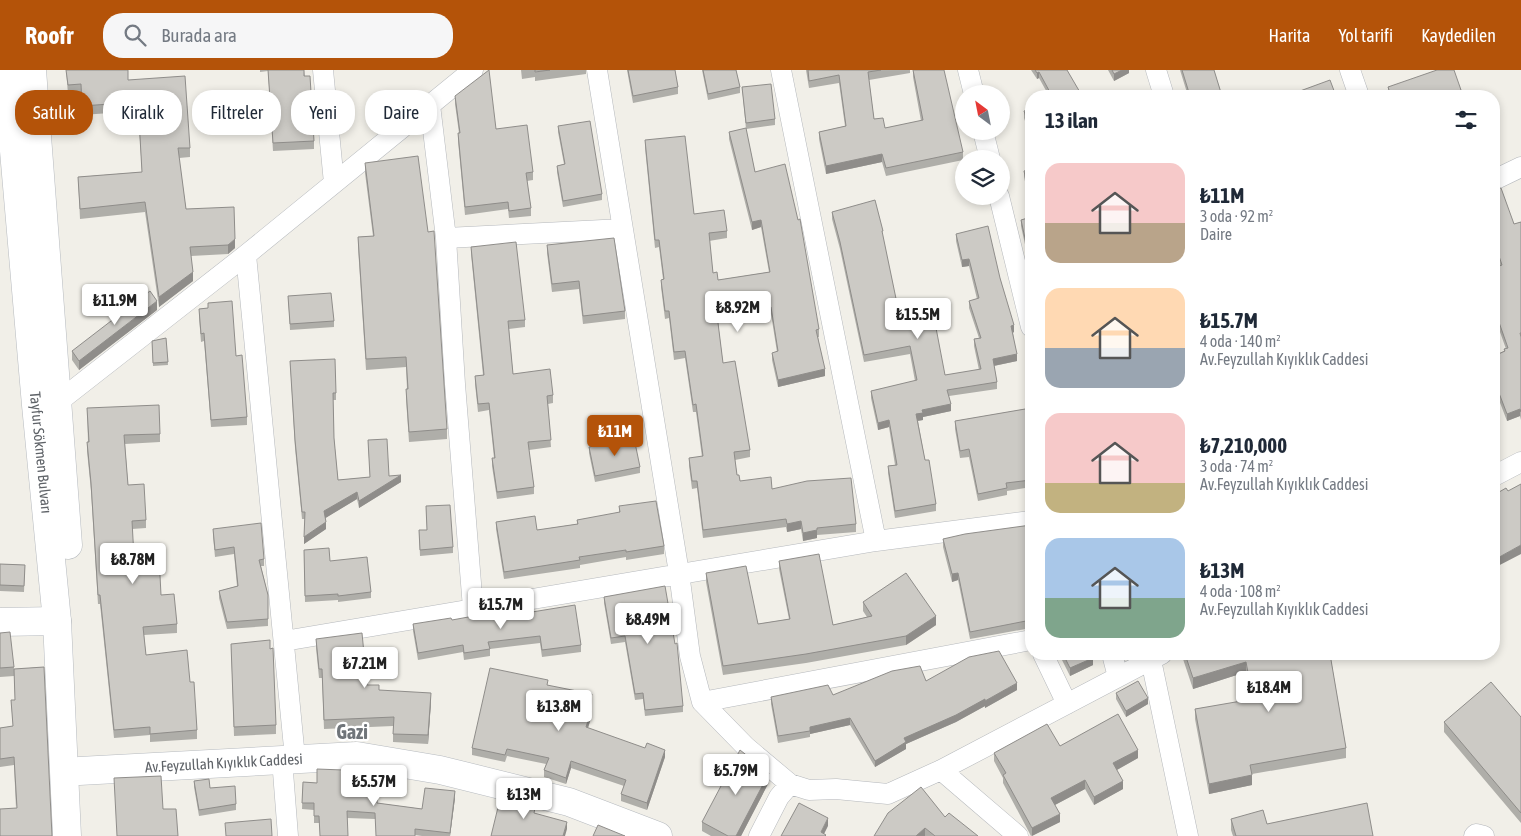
<!DOCTYPE html>
<html lang="tr">
<meta charset="utf-8">
<style>
:root{--surface:#fff;--page:#f6f6f7;--text:#1f2937;--muted:#747a83;--accent:#b45309}
body{margin:0;font-family:"Asap Condensed",sans-serif;background:var(--page);color:var(--text);height:100vh;display:flex;flex-direction:column;font-size:19px;white-space:nowrap}
*{box-sizing:border-box;margin:0}
p{font-size:16px;color:var(--muted)}
.icon{flex:none;width:28px;height:28px;fill:none;stroke:currentColor;stroke-width:2;stroke-linecap:round;stroke-linejoin:round}
.map{position:relative;flex:1;overflow:hidden}
.details{position:absolute;left:1025px;top:20px;width:475px;height:570px;display:flex;flex-direction:column;background:var(--surface);border-radius:20px;box-shadow:0 2px 8px #0003}
.details>*{flex:none}
.top-card{position:absolute;left:15px;top:20px;width:475px;height:45px;display:flex;gap:10px}
.needle{width:32px;rotate:328deg}
.fabs{position:absolute;left:955px;top:15px;display:grid;gap:10px}
.fabs a{display:grid;place-items:center;width:55px;height:55px;border-radius:50%;background:var(--surface);box-shadow:0 2px 8px #0003;font-size:25px}
.price{position:absolute;translate:-50% -42px;padding:0 11px;border-radius:5px;background:#fff;color:#222;font-size:16px;line-height:32px;filter:drop-shadow(0 1px 2px #0008)}
.price::after{content:'';position:absolute;left:50%;top:30px;width:15px;height:11px;margin-left:-8px;background:inherit;clip-path:polygon(0 0,100% 0,50% 100%)}
.price.current{background:var(--accent);color:#fff}
ul{padding:0;list-style:none}
li{display:flex;align-items:center;gap:15px;height:125px;padding:0 20px}
li span{display:grid;place-items:center;flex:none;width:140px;height:100px;border-radius:15px;color:#555}
li>.icon{margin-inline-start:auto}
span .icon{width:60px;height:60px;fill:#fffc;stroke-width:1}
li b{font-size:21px}
h2{display:flex;justify-content:space-between;align-items:center;height:60px;padding:0 20px;font-size:21px}
.pill{padding:0 18px;border-radius:20px;background:var(--surface);box-shadow:0 2px 8px #0003;font-size:18px;line-height:45px}
.pill.current{background:var(--accent);color:#fff}
header{display:flex;align-items:center;gap:30px;box-sizing:border-box;height:70px;padding:0 25px;background:var(--accent);color:#fff}
header strong{font-size:24px}
nav{display:flex;gap:28px;margin-inline-start:auto;font-size:18px}
.search{width:350px;height:45px;background:var(--page);display:flex;align-items:center;gap:12px;box-sizing:border-box;padding:0 18px;border-radius:20px;color:var(--muted);font-size:19px}
.map>svg:first-child{display:block}
.lines{fill:none;stroke-linecap:round;stroke-linejoin:round}
.street-casing{stroke:#b5b8bc;stroke-width:21}
.secondary-casing{stroke:#b6babf;stroke-width:29}
.street{stroke:#fff;stroke-width:20}
.secondary{stroke:#fff;stroke-width:28}
.wall{fill:#afaea9}
.shaded-wall{fill:#8f8d8a}
.building{fill:#cccac5;stroke:#8f8d8a}
.labels{text-anchor:middle;stroke-width:4.5;stroke-linejoin:round;paint-order:stroke}
.street-label{font-size:15px;fill:#5f6368;stroke:#fff}
.district-label{font-size:20px;font-weight:bold;fill:#70757a;stroke:#fff}
</style>
<header>
<strong>Roofr</strong>
<div class="search"><svg class="icon" aria-label="search" viewBox="0 0 24 24"><circle cx="10" cy="10" r="6"/><path d="M15 15l6 6"/></svg>Burada ara</div>
<nav><a>Harita</a><a>Yol tarifi</a><a>Kaydedilen</a></nav>
</header>
<div class="map">
<svg width="1521" height="766" viewBox="0 0 1521 766">
<rect width="100%" height="100%" fill="#f1efe8"/>
<g class="lines">
<g class="street-casing">
<path id="street" d="M323 0 334 113
M597 0 679 503 690 586 702 632 746 677 790 714
M781 0 876 471
M968 0 974 24
M1156 0 1164 26
M1350 0 1359 26
M430 35 446 168 455 314 473 538
M983 61 990 89
M1494 110 1521 97
M999 126 1031 257
M446 168 623 159
M246 185 295 688
M48 333 58 332 246 185 473 0
M1494 406 1521 392
M284 571 876 471 1031 451
M1043 584 1067 634
M1112 584 1118 607
M1151 590 1188 766
M702 632 1031 570
M282 689 288 766
M941 700 1018 766
M759 766 779 727 790 714 809 720 836 719 888 724 941 700 1162 584
M1474 766 1476 764 1484 766"/>
</g>
<g class="secondary-casing">
<g id="secondary">
<path id="s1" d="M7 0 36 335 57 551 67 766"/>
<path d="M32 0 68 475"/>
<path d="M0 552 57 551"/>
<path id="s2" d="M79 701 357 686 440 700 569 732 658 766"/>
</g>
</g>
<use href="#street" class="street"/>
<use href="#secondary" class="secondary"/>
</g>
<path class="wall" d="M66 0H128V10L190 78V87L179 88 186 139 235 178 228 184 191 186 193 211 159 237 145 142 80 149 78 107 142 102 138 41 82 45 81 23 68 24Z
M260 0H304L314 71V79L273 81 268 1 260 2Z
M521 0H586V4L535 11V7L522 9Z
M627 0H675L678 17V24L633 33Z
M702 0H736L740 17V23L708 30Z
M806 0H910V3L869 10 874 49 885 58 921 51 913 7V0L963 82V90L886 106 882 92 826 104 819 69V62L845 56 839 13 809 18Z
M1031 0H1067L1081 26H1049L1039 8 1037 9Z
M1108 0H1129V3L1114 11Z
M1180 0H1214L1222 26H1188Z
M742 17 775 49V55L746 59 755 102 819 259V267H818L825 306 778 317 772 290V283L777 282 771 244 718 253 723 293 750 380V387L735 390 737 405 740 411 772 419 856 454V462L817 465V468L803 471 801 459 787 462 786 457 703 468 697 418 692 419 689 396V388L702 387 696 342H693L685 288 674 290 669 248 665 249 661 217V210L663 209 659 177 655 178 645 78V70L694 144 727 161V168L709 171 713 203 718 210 769 202 761 157 752 160 729 69V62L746 59Z
M1388 17 1461 26H1388Z
M455 26 496 59 533 102V110L527 111 531 138V146L509 148 508 139 465 145 458 71V63H459L455 34Z
M1031 39V69L1024 48V41Z
M558 56 602 124V130L563 137 557 102V96L564 94 558 62Z
M365 93 447 359V369L409 372 406 329V319H407L406 297 366 300 358 177V167L373 166 365 103Z
M1031 99V138L1024 107V101Z
M1494 120 1514 154 1521 152V350L1520 346 1507 351 1494 317V286L1504 281V279H1506L1494 245V198L1500 196 1494 178Z
M832 142 883 168 899 243 945 305 979 300 974 276V269L979 268 969 238V231L977 229 969 196 962 197 956 171V164L1000 208 1014 262 1013 263 1017 291 994 296 997 312V319L949 326 951 341 923 347V350L918 351 925 390 936 434V441L895 448 888 403V396L895 395 889 357 878 360 871 328V321L915 311 910 284 864 292 840 179 832 149Z
M1031 147V188H1028L1021 156V150Z
M547 175 625 241V249L583 254 579 219 552 222 547 183Z
M471 177 525 250V257L509 259 513 304 553 325V333L548 334 551 377 529 380 534 417V424L497 429 492 396V388H494L489 340 478 342 475 314V306L483 305 471 184Z
M288 226 334 251V257L290 260Z
M208 233 236 286 247 347V355L211 357 204 271 201 272 199 247V239L208 238Z
M157 240 79 300 72 290V281Z
M166 268 168 295 153 296 152 271Z
M290 291 336 323V330H333L334 368 338 410 370 407 368 370 389 406 401 412 359 438 357 429 325 448 326 459 304 474 305 449H302L295 378Z
M87 338 160 364V372L125 374 128 415 146 450V458L132 459 134 487 161 525 177 554V563L144 565 146 585 190 612 197 660V669L150 672V665L114 668 100 534H98L91 421 87 381V372H88Z
M1031 338V417L1007 421V425L978 431 969 387 960 388 955 359V351Z
M589 377 640 397V403L595 412 589 383Z
M426 436 453 477V483L420 486 419 460H427Z
M619 436 664 476V484L626 490V487L580 495V498L504 509 496 459V452L537 460 577 454V450L619 443Z
M1031 455V558L970 569 958 510 952 512 943 477V469Z
M213 459 264 489V496H261L268 525V556L227 559 219 528V521L237 516 234 484 215 487 213 466Z
M304 480 330 491 371 522V528L338 532V530L305 532Z
M779 491 833 555 867 547 863 541V532L936 555 906 575 806 593 723 605 706 512V503L758 554 789 549 779 499Z
M0 494 25 495 24 522 0 521Z
M604 527 683 636V642L645 646 643 629 635 630 625 572 611 574 604 533Z
M532 542 581 575V582L542 587 540 573 490 579V586L464 590 463 582 418 590 413 561V554Z
M0 563 14 597V606L0 607Z
M316 569 367 615 379 620 431 632 428 674 393 672V656L324 659 322 608H319L316 578Z
M231 574 276 655V664L234 666Z
M1059 584H1092L1093 595 1070 606Z
M1183 584H1330L1346 678V688L1252 704V715L1209 724 1195 649V639L1251 630 1246 602 1193 619 1183 589Z
M44 597 16 738 14 695 0 697V658L13 656 11 630H15L14 599Z
M926 611 1017 620 985 638V636L956 652 906 674V679L875 697 850 655 810 664V667L778 673 771 634V627L833 625Z
M548 615 592 631 590 641 591 648 588 658 665 687 647 740 621 731V724L624 716 571 698 566 714 544 707V700L546 694 507 686 505 692 472 685V678Z
M1116 623 1148 634 1126 647 1116 629Z
M1521 647V753L1444 662V652Z
M1060 676 1138 688 1117 700 1123 719 1094 735 1085 719 1055 735 1060 752 1031 766 1003 713V708L994 691V683Z
M343 709 378 718 377 733 422 739 455 728 450 766H422L415 765 375 749 347 748 319 753H314V740L302 739 303 712 317 713Z
M194 711 236 734V740L199 746 194 717Z
M769 712 741 766H711L702 761V752Z
M945 747 978 766H874Z
M1231 749 1267 754 1373 766H1233L1231 760Z"/>
<path class="shaded-wall" d="M1122 0H1129V3L1114 11V4Z
M1039 2V8L1037 9V3Z
M1461 20V26H1444Z
M882 84V92L826 104V96Z
M761 150V157L752 160V152Z
M235 169V178L228 184V175Z
M1028 182H1031V188H1028Z
M969 189V196L962 197V190Z
M193 202V211L159 237V227Z
M157 231V240L79 300V291Z
M1014 255V262L1011 263V256Z
M1017 284V291L993 296V289Z
M825 299V306L778 317V310Z
M951 334V341L923 347V350L916 351V344L922 340Z
M1520 339V346L1507 351V344Z
M889 350V357L878 360V353Z
M401 405V412L359 438V431Z
M357 422V429L324 449V441Z
M801 451V459L787 462V454Z
M326 452V459L304 474V467Z
M817 460V468L803 471V463Z
M1521 475V484L1494 498V490Z
M958 503V510L952 512V504Z
M936 546V555L906 575V566Z
M1093 588V595L1070 606V598Z
M1246 592V602L1193 619V608Z
M1017 613V620L985 638V631Z
M431 623V632L428 674V665Z
M592 624V631L588 647V640Z
M1148 628V634L1126 647V641Z
M985 629V636L956 652 906 674V679L875 697V691L904 668Z
M591 641V648L586 664V657Z
M850 648V655L810 664V657Z
M665 680V687L647 740V733Z
M1138 680V688L1113 702V693Z
M571 691V698L566 714V708Z
M769 703V712L741 766H736Z
M1252 705V715L1209 724V714Z
M1085 710V719L1051 737V728Z
M1123 711V719L1094 735V727Z
M455 721V728L450 766V763Z
M1060 744V752L1032 766V758Z
M828 748V756L823 766 821 762Z
M567 752V759L565 766H563Z
M925 758V766H916Z"/>
<path class="building" d="M66 0H128V10L185 6 190 78H178L186 139 234 137 235 169 228 175 190 177 193 202 159 227 145 132 80 139 78 107 142 102 138 32 82 36 81 14 68 15Z
M268 0H304V6H310L314 71 273 73Z
M489 0 496 59 527 55 533 102 526 103 531 138 509 141 508 132 465 137 458 63H460L455 26Z
M535 0H550L535 2Z
M628 0H675L678 17 633 26Z
M703 0H736L740 17 708 24Z
M808 0H881L868 2 874 49 883 48 885 58 923 50 913 0H944L963 82 886 98 882 84 826 96 819 62 846 56 839 5 809 11Z
M1035 0H1067L1081 24 1075 26H1052L1039 2 1037 3Z
M1112 0H1122L1114 4Z
M1182 0H1214L1222 26H1190Z
M1437 0H1454L1461 20 1444 26H1391L1388 17Z
M1330 10 1336 26H1302L1300 21Z
M771 14 775 49 746 53 742 17Z
M1236 24 1237 26H1229Z
M1031 39V63L1024 41Z
M590 51 602 124 563 131 557 96 565 94 558 56Z
M746 58 755 102 785 94 798 150 800 149 805 178 819 259 816 260 825 299 778 310 772 283 778 281 771 237 717 245 723 293 735 291 750 380 734 382 737 405H739L740 411 771 407 772 419 807 411 851 408 856 454 817 458V460L803 463 801 451 787 454 786 449 703 460 697 411H692L689 388 703 386 696 334 693 335 685 281 674 282 669 241H665L661 210 664 209 659 170H655L645 70 685 66 694 144 724 140 727 161 709 163 713 203 717 202 718 210 770 202 761 150 752 152 729 62Z
M418 86 428 162 434 161 447 359 409 362 406 319H408L406 287 366 289 358 167 374 166 365 93Z
M1031 99V132L1024 101Z
M1501 118 1514 154 1521 152V263H1520L1521 267V342L1520 339 1507 344 1494 310V286L1505 281 1504 279 1508 278 1494 238V198L1502 195 1494 171V120Z
M875 130 883 161H882L899 243 932 237 945 305 981 299 974 269 981 268 969 231 979 228 969 189 962 190 956 164 988 156 1000 208 1014 255 1011 256 1017 284 993 289 997 312 947 320 951 334 922 340 923 343 916 344 925 390H929L936 434 895 441 888 396 897 395 889 350 878 353 871 321 917 310 910 276 864 285 840 172 832 142Z
M1031 147V182H1028L1021 150Z
M614 168 625 241 583 246 579 211 552 214 547 175Z
M516 172 525 250 508 251 513 304 550 299 553 325 547 326 551 370 528 372 534 417 497 422 492 388H495L489 333 478 334 475 306 484 305 471 177Z
M150 221 157 231 79 291 72 281Z
M331 223 334 251 290 254 288 226Z
M232 231 236 286 242 285 247 347 211 350 204 263 201 264 199 239 208 238V233Z
M166 268 168 292 153 293 152 271Z
M335 289 336 323H333L334 368 338 410 370 407 368 370 387 369 389 406 401 405 359 431 357 422 324 441 326 452 304 467 305 442H302L295 370 290 291Z
M159 335 160 364 124 365 128 415 144 414 146 450 132 451 134 487 159 486 161 525 174 524 177 554 143 557 146 585 187 580 190 612H194L197 660 150 664V657L114 660 100 525H98L91 413 87 372H89L87 338Z
M1031 338V410L1006 413 1007 418 978 424 969 379 960 381 955 351Z
M634 368 640 397 595 406 589 377Z
M1521 414V475L1494 490V425L1506 418 1508 421Z
M656 431 664 476 626 482V480L579 487 580 490 504 502 496 452 535 446 537 460 578 454 577 450 620 442 619 436Z
M450 435 453 477 420 480 419 460H427L426 436Z
M261 453 264 489 259 490 268 525V549L227 552 219 521 238 516 234 477 215 480 213 459Z
M1031 455V550L970 562 958 503 952 504 943 469 965 464Z
M329 478 330 491 367 487 371 522 338 526V524L305 526 304 480Z
M819 484 833 555 872 546 863 532 906 503 936 546 906 566 806 584 723 596 706 503 746 496 758 554 790 549 779 491Z
M0 494 25 495 24 516 0 515Z
M665 516 675 574 677 573 683 636 645 640 643 623 635 624 625 566 611 568 604 527Z
M575 535 581 575 542 580 540 566 488 572 490 579 464 583 463 575 418 583 413 554 451 548 452 550 512 539 532 537V542Z
M10 562 14 597 0 598V563Z
M362 563 367 615H379V620L431 623 428 665 393 664 394 647 324 650 322 599H319L316 569Z
M270 570V579L273 578 276 655 234 657 231 574Z
M999 581 1017 613 985 631V629L956 645 904 668 906 672 875 691 850 648 810 657V661L778 666 771 627 828 615 833 625 892 601 920 596 926 611 969 587Z
M1063 584H1092L1093 588 1070 598Z
M1185 584H1330L1346 678 1250 695 1252 705 1209 714 1195 639 1253 629 1246 592 1193 608Z
M44 597 52 766H0V739L17 738 14 687 0 689V658L13 656 11 630H15L14 599Z
M490 598 548 610 547 615 592 624 588 640 591 641 586 657 645 678 647 673 665 680 647 733 621 724 626 710 571 691 566 708 544 700 549 688 507 679 505 685 472 678Z
M1138 611 1148 628 1126 641 1116 623Z
M1491 612 1521 647V743L1444 652Z
M1118 644 1138 680 1113 693 1123 711 1094 727 1085 710 1051 728 1060 744 1032 758 1003 705 1006 703 994 683 1047 654 1060 676Z
M740 680 769 703 736 766H728L702 752Z
M317 699 343 700V709L378 711 377 733 422 739 425 718 455 721 450 763 415 759V766H376L375 743 347 741 348 766H320L319 746H314V733H302L303 712 317 713Z
M161 706 163 739H176L178 766H117L114 708Z
M209 709 210 718 235 716 236 734 199 740 194 711Z
M921 717 945 747 949 743 978 766H935L925 758 916 766H874L888 743Z
M501 725 536 733 534 743 567 752 563 766H491Z
M799 733 828 748 821 762 826 765 825 766H781Z
M1367 733 1373 766H1236L1231 749 1263 740 1267 754Z
M271 749 272 766H226L225 753Z
M598 755 625 766H593Z"/>
<g class="labels">
<g class="street-label">
<text dy="5" stroke="none"><textPath href="#s1" startOffset="384">Tayfur Sökmen Bulvarı</textPath></text>
<text dy="5" stroke="none"><textPath href="#s2" startOffset="145">Av.Feyzullah Kıyıklık Caddesi</textPath></text>
</g>
<g class="district-label">
<text x="352" y="669">Gazi</text>
</g>
</g>
</svg>
<div class="fabs">
<a><svg class="needle" viewBox="-14 -14 28 28"><path d="M0-13l5 13h-10z" fill="#e53935"/><path d="M0 13l5-13h-10z" fill="#747a83"/></svg></a>
<a><svg class="icon" aria-label="layers" viewBox="0 0 24 24"><path d="M12 4l9 5-9 5-9-5zM3 14l9 5 9-5"/></svg></a>
</div>
<b class="price" style="left:115px;top:256px">₺11.9M</b>
<b class="price" style="left:738px;top:263px">₺8.92M</b>
<b class="price" style="left:918px;top:270px">₺15.5M</b>
<b class="price current" style="left:615px;top:387px">₺11M</b>
<b class="price" style="left:133px;top:515px">₺8.78M</b>
<b class="price" style="left:501px;top:560px">₺15.7M</b>
<b class="price" style="left:648px;top:575px">₺8.49M</b>
<b class="price" style="left:365px;top:619px">₺7.21M</b>
<b class="price" style="left:1269px;top:643px">₺18.4M</b>
<b class="price" style="left:559px;top:662px">₺13.8M</b>
<b class="price" style="left:736px;top:726px">₺5.79M</b>
<b class="price" style="left:374px;top:737px">₺5.57M</b>
<b class="price" style="left:524px;top:750px">₺13M</b>
<div class="top-card">
<a class="pill current">Satılık</a>
<a class="pill">Kiralık</a>
<a class="pill">Filtreler</a>
<a class="pill">Yeni</a>
<a class="pill">Daire</a>
</div>
<section class="details">
<h2>13 ilan<svg class="icon" aria-label="filters" viewBox="0 0 24 24"><path d="M4 7h16M4 17h16"/><circle cx="9" cy="7" r="2"/><circle cx="15" cy="17" r="2"/></svg></h2>
<ul>
<li><span style="background:linear-gradient(#f6c9c9 60%,#b9a48a 0)"><svg class="icon" aria-label="home" viewBox="0 0 24 24"><path d="M3 11l9-7 9 7M6 9v11h12V9"/></svg></span><div><b>₺11M</b><p>3 oda · 92 m²</p><p>Daire</p></div></li>
<li><span style="background:linear-gradient(#ffd9b3 60%,#9aa5b1 0)"><svg class="icon" aria-label="home" viewBox="0 0 24 24"><path d="M3 11l9-7 9 7M6 9v11h12V9"/></svg></span><div><b>₺15.7M</b><p>4 oda · 140 m²</p><p>Av.Feyzullah Kıyıklık Caddesi</p></div></li>
<li><span style="background:linear-gradient(#f6c9c9 70%,#c2b280 0)"><svg class="icon" aria-label="home" viewBox="0 0 24 24"><path d="M3 11l9-7 9 7M6 9v11h12V9"/></svg></span><div><b>₺7,210,000</b><p>3 oda · 74 m²</p><p>Av.Feyzullah Kıyıklık Caddesi</p></div></li>
<li><span style="background:linear-gradient(#a9c7e8 60%,#7fa58c 0)"><svg class="icon" aria-label="home" viewBox="0 0 24 24"><path d="M3 11l9-7 9 7M6 9v11h12V9"/></svg></span><div><b>₺13M</b><p>4 oda · 108 m²</p><p>Av.Feyzullah Kıyıklık Caddesi</p></div></li>
</ul>
</section>
</div>
